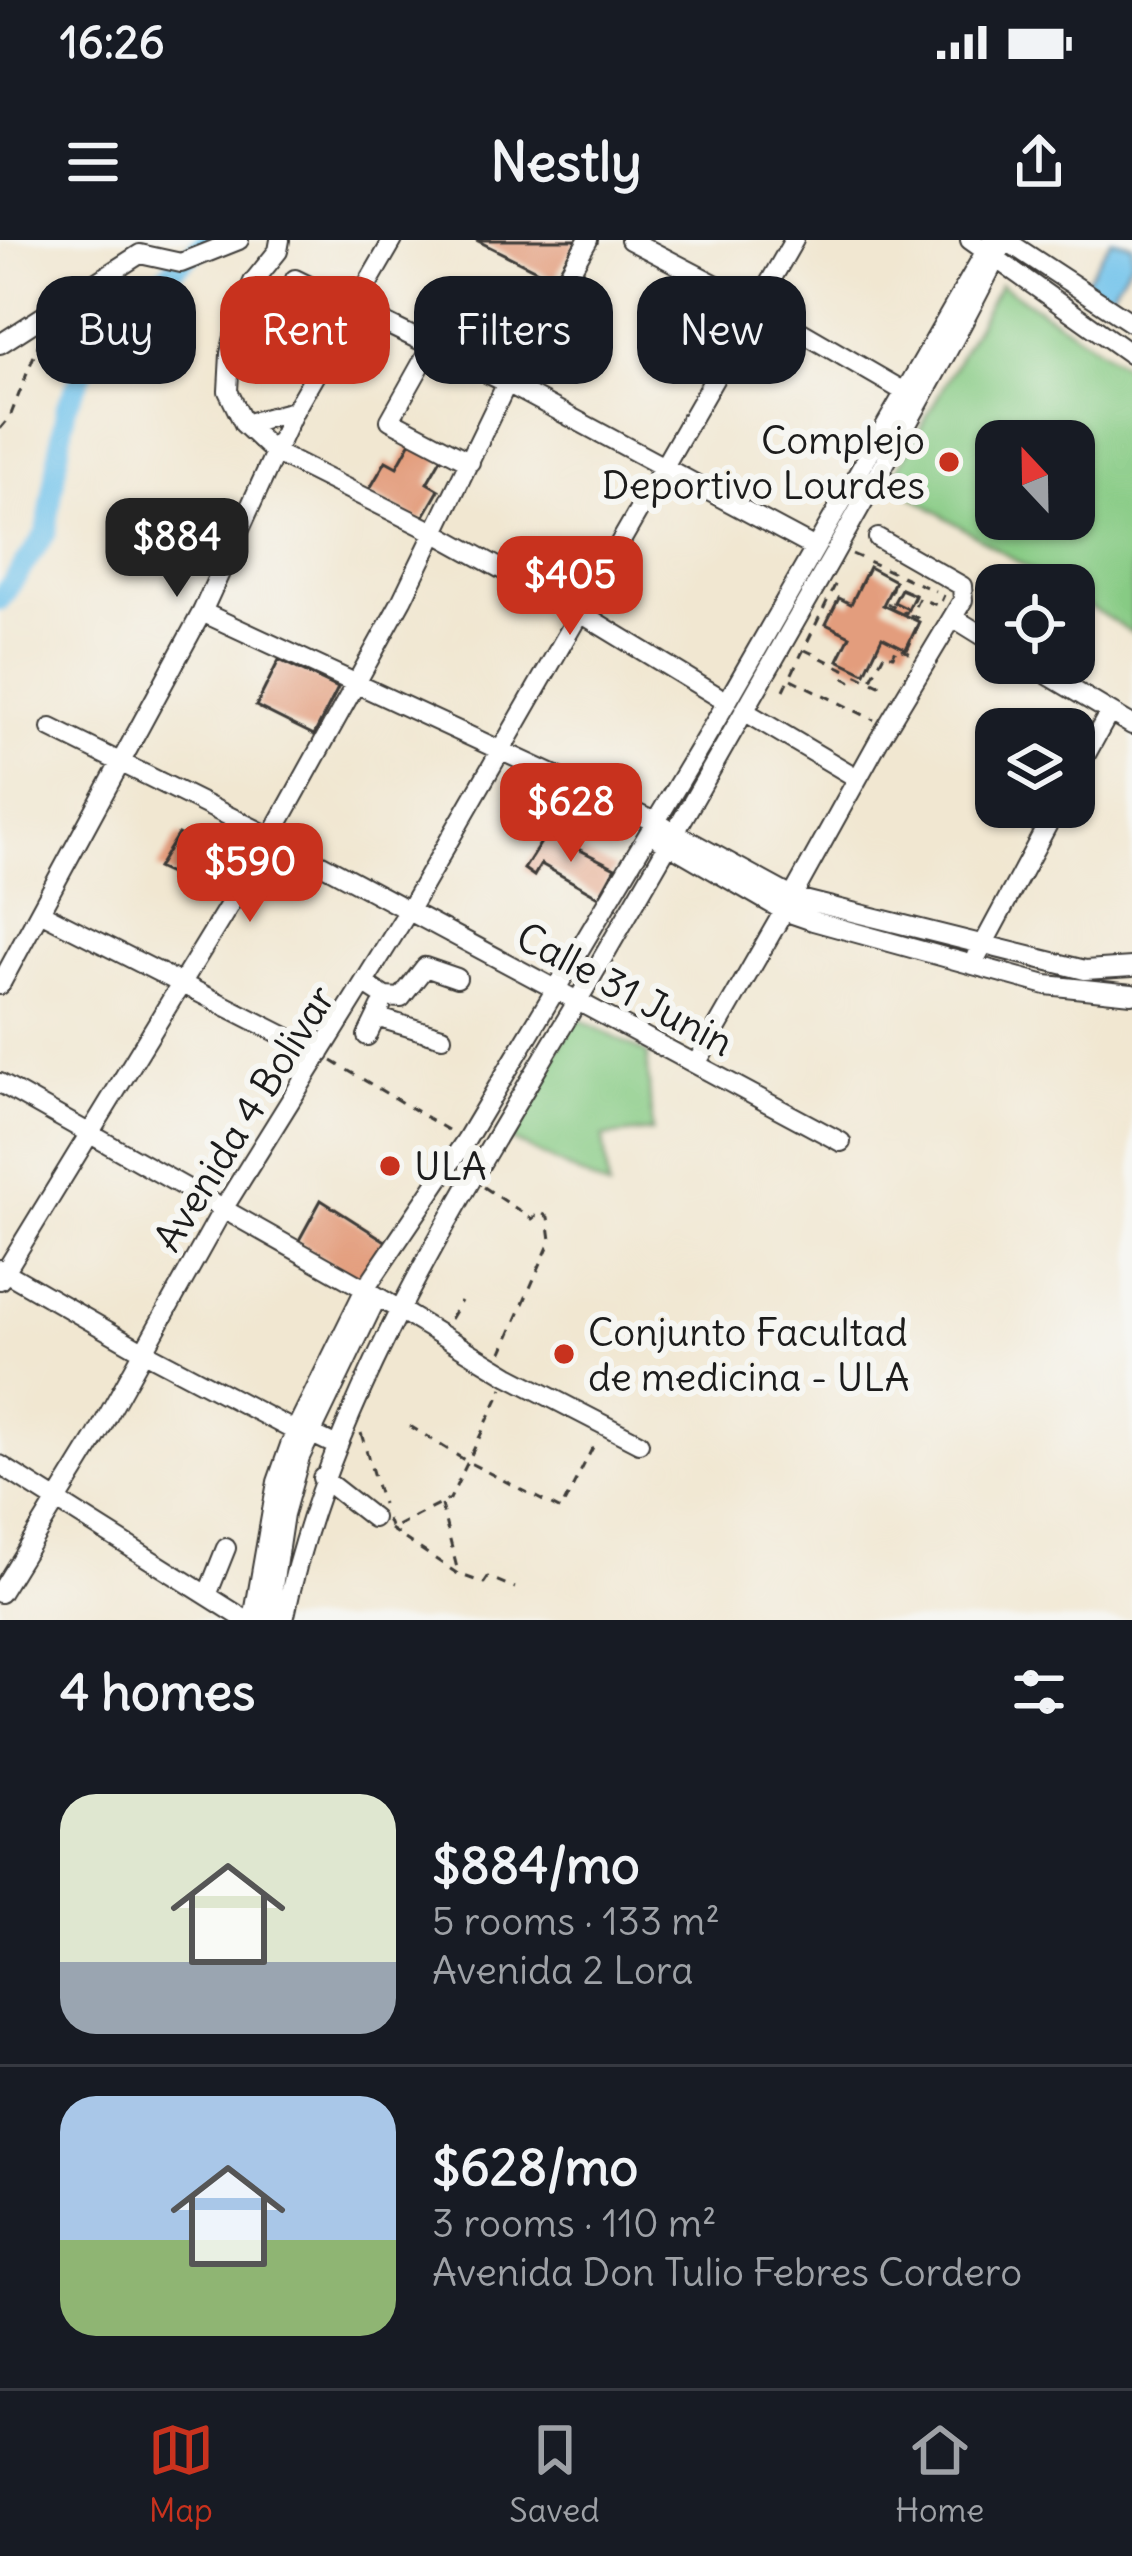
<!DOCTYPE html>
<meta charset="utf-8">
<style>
:root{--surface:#171b24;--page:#242831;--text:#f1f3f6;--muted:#9ea1a6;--line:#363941;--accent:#c8321e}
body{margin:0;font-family:Delius,sans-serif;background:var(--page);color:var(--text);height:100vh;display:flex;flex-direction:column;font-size:45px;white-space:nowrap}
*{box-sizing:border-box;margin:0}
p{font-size:39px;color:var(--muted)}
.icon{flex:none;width:66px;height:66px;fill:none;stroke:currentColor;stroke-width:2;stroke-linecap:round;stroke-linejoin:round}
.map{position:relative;height:1380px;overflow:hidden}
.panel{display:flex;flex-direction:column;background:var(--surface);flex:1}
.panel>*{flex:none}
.guide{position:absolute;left:36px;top:36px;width:1062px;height:108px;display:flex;gap:24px}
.needle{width:78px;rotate:338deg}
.controls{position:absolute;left:975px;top:180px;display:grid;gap:24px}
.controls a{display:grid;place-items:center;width:120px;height:120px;border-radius:24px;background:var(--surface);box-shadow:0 3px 9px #0004;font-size:60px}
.price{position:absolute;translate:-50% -102px;padding:0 27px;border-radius:24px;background:var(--accent);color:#fff;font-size:39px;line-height:78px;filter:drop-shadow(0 3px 6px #0008)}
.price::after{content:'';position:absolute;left:50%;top:72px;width:36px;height:27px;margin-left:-18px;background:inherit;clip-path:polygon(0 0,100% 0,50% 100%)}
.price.current{background:#222;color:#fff}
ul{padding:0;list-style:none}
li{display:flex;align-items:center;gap:36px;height:300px;padding:0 60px}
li+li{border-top:3px solid var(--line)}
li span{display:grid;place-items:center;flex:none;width:336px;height:240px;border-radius:36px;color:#555}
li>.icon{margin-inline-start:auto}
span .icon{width:144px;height:144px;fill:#fffc;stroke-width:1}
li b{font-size:51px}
h2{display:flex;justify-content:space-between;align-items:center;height:144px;padding:0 60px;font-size:51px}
.chip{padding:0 42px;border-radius:36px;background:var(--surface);box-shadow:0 3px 9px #0004;font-size:42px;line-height:108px}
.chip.current{background:var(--accent);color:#fff}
.status{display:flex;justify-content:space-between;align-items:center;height:84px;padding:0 60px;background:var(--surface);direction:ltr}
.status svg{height:33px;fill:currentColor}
header{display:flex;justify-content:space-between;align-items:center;height:156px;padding:0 60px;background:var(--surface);font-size:54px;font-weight:700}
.menu{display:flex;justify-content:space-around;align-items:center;height:168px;border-top:3px solid var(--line);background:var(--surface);font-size:33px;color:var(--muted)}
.menu a{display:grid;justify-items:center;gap:6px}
.menu .current{color:var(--accent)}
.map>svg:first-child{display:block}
.green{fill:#87cb84;stroke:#527450;stroke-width:3;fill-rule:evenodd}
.water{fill:#6fc2eb;stroke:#466f84;stroke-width:3}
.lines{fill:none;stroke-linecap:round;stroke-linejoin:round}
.river{stroke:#6fc2eb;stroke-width:21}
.building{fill:#e39d7d}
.minor-casing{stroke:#3c3a37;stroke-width:22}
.path{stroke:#3c3a37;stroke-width:3;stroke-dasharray:9 9;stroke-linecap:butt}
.minor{stroke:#fff;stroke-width:18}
.poi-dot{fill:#c8321e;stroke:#f6f6f2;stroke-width:4.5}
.labels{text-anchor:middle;stroke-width:12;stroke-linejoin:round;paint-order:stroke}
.poi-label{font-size:39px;fill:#1c1c1c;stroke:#f6f6f2;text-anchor:start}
.street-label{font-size:39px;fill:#1c1c1c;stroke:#f6f6f2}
</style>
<div class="status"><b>16:26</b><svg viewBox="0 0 49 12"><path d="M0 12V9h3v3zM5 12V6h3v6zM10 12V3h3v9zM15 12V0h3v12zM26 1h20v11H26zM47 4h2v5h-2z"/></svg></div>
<header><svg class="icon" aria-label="menu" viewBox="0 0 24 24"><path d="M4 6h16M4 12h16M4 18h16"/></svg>Nestly<svg class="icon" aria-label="share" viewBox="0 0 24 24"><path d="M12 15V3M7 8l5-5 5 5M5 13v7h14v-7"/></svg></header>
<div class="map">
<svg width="1132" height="1380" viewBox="0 0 1132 1380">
<rect width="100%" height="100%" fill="#f6f6f2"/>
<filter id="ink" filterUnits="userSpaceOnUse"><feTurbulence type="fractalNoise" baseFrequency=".00833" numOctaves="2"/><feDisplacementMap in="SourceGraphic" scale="24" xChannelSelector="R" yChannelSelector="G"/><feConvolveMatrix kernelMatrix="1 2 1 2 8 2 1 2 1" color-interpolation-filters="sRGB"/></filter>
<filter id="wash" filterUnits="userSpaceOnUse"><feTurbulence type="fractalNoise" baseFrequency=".004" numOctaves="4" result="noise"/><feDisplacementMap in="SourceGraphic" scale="48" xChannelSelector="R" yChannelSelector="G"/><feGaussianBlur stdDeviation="2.7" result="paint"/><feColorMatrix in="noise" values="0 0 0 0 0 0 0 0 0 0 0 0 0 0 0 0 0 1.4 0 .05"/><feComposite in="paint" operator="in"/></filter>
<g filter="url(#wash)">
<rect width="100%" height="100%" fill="#f1e7d1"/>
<path class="green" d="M1000 44 1132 130V393L1074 357V345H1055L890 243ZM996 201H1074V279H996Z
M579 779 647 814 652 891 603 897 609 949 506 897 575 780Z"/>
<path class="water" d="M1111 0 1132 4V20L1108 58 1084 43Z"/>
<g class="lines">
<path class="river" d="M0 360 46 293 66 167 105 87 208 0"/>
</g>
<g id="blocks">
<path class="building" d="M476 0H577L554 39Z
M413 198 443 215 427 243 439 250 421 281 368 252 386 221 397 227Z
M869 327 895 341 883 365 919 382 906 409 882 397 865 433 838 420 850 396 826 384 839 358 851 364Z
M901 349 915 355 908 369 894 362Z
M279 420 338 448 314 495 256 466Z
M547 593 615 628 599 657 541 624 534 636 524 629Z
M178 594 226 620 205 650 157 628Z
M321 960 387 1002 363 1044 298 1002Z"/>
</g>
</g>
<g filter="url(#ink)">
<use href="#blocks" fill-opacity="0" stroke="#3c3a37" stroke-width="3"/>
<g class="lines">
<g class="minor-casing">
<path id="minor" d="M280 0 278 11 253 42 240 71 230 114 228 151 244 184 274 212 436 293 579 372 727 462
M630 0 755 65 905 152
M970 0 1132 115
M295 39 507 143 815 308
M0 104 140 14 181 23 239 0
M432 105 390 180 470 222
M244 184 294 171
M202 372 655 582 792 657 1085 730 1132 727
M954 378 996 404
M1028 423 1132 485
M744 471 857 538
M51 488 271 597 841 902
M1074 536 1109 473
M658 598 784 671 813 681 1046 745 1132 754
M792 657 879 500 963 360 962 346 878 298
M42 673 320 814
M977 716 1057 567
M365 744 385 757 401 758 425 727 457 738
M0 745 202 372 294 171 393 0
M376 777 442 797
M367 796 381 767
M696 824 784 671
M0 843 365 1049 509 1136 639 1203
M0 1029 141 1110 295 1191 310 1193 337 1206
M0 1040 271 597 402 360 507 143 588 0
M0 1225 246 1380
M322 1238 373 1278
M0 1353 96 1197 223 969 409 670 794 0
M208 1353 226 1308
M253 1380 277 1242 295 1191 365 1049 466 900 727 462 992 0
M268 1380 284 1274 300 1217 377 1057
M284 1380C331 1156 463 955 578 760 664 614 747 466 831 319 890 213 952 109 1005 0L1132 83"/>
</g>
<path class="path" d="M0 189 10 177 42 95
M852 314 935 351
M893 345 888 364 906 373 915 356 907 348
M805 410 844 429 841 436 851 441 855 434 879 445 880 441 872 437 885 412 893 416 897 407 913 415
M907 410 921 380 911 375 919 358 939 366 944 355
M791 439 874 480
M784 450 836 343
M332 821 453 893
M484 947 532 979 540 972 548 977 551 1000 502 1112
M450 1079 461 1061
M410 1186 466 1221 561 1270 596 1201
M361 1193 382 1264
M441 1265 458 1332
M387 1279 391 1289 450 1259 503 1148
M390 1289 458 1334 484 1343 488 1337 515 1348"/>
<use href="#minor" class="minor"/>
</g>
</g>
<g class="poi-dot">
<circle cx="949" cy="222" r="12"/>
<circle cx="390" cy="926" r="12"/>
<circle cx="564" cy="1114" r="12"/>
</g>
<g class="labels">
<g class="poi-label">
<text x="925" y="214" text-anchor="end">Complejo<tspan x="925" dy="45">Deportivo Lourdes</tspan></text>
<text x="414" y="940">ULA</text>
<text x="588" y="1106">Conjunto Facultad<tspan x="588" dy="45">de medicina - ULA</tspan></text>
</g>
<g class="street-label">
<text transform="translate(625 749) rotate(28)" y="14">Calle 31 Junin</text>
<text transform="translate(244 878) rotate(-58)" y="14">Avenida 4 Bolivar</text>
</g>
</g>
</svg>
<div class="controls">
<a><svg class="needle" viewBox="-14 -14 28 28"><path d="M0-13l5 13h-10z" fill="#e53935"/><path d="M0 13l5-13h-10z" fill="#9ea1a6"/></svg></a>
<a><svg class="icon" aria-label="locate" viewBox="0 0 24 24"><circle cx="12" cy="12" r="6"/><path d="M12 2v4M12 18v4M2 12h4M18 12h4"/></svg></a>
<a><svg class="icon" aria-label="layers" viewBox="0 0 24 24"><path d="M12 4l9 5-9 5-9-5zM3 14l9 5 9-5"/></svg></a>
</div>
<b class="price current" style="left:177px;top:360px">$884</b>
<b class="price" style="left:570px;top:398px">$405</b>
<b class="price" style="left:571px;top:625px">$628</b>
<b class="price" style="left:250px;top:685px">$590</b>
<div class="guide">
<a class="chip">Buy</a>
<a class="chip current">Rent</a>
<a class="chip">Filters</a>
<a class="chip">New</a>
</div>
</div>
<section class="panel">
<h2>4 homes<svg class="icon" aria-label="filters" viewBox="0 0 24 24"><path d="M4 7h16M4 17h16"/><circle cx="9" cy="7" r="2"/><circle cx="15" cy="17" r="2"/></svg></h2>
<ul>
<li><span style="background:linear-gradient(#dfe7d0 70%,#9aa5b1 0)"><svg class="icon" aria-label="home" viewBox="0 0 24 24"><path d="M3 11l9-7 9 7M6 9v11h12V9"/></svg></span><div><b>$884/mo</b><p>5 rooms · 133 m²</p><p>Avenida 2 Lora</p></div></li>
<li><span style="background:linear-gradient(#a9c7e8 60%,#8fb573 0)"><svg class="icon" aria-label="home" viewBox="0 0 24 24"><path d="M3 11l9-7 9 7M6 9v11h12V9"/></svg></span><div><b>$628/mo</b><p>3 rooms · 110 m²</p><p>Avenida Don Tulio Febres Cordero</p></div></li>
</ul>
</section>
<nav class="menu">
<a class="current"><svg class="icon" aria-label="map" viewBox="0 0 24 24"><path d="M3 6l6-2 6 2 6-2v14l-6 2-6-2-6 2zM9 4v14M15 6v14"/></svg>Map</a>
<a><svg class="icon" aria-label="saved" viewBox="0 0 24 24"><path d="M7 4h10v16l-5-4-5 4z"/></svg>Saved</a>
<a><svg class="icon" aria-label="home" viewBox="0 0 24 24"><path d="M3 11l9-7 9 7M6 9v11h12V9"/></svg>Home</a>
</nav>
